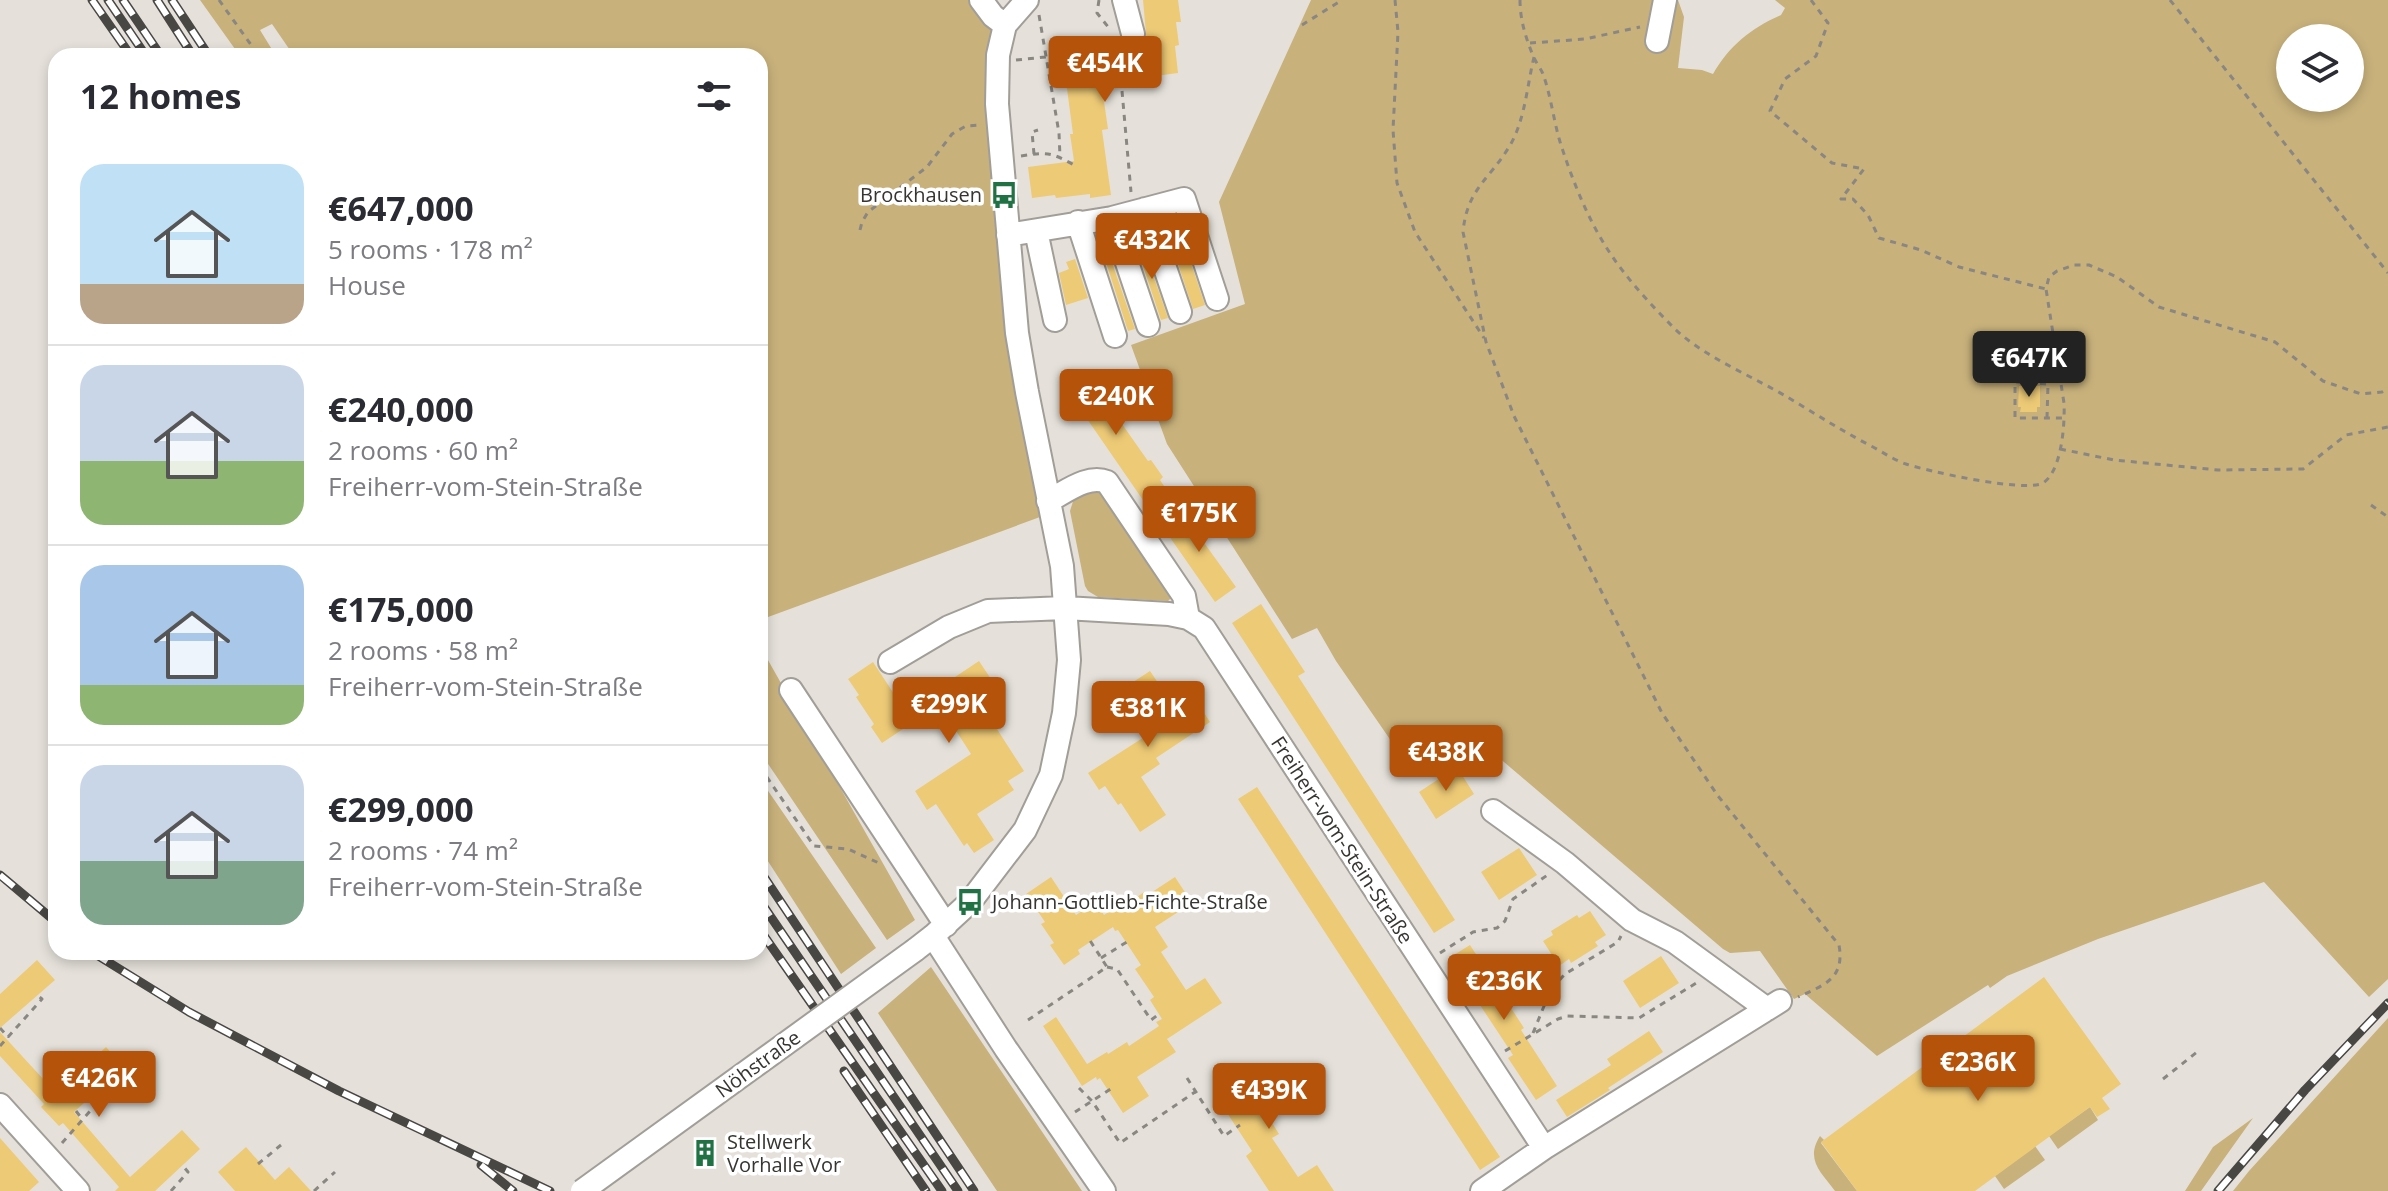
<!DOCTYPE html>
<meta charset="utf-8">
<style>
:root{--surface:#fff;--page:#f7f7f7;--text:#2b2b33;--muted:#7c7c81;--line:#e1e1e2;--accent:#b45309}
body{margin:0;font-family:"Open Sans",sans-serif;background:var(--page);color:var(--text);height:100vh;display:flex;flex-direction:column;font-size:30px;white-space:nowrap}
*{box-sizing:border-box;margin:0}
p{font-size:26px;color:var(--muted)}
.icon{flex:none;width:44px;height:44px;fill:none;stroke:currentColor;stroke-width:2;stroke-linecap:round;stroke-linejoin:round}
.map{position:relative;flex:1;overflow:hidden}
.sheet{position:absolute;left:48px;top:48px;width:720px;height:912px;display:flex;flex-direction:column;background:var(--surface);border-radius:24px;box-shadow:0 4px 12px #0003}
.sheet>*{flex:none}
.fabs{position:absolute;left:2276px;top:24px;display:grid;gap:16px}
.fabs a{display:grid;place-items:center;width:88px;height:88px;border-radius:50%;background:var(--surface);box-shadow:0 4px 12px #0003;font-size:40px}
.price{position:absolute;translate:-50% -68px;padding:0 18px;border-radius:8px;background:var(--accent);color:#fff;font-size:26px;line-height:52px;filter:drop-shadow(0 2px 4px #0008)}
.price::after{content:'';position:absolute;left:50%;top:48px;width:24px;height:18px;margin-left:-12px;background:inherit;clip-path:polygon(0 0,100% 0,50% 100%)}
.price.selected{background:#222;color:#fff}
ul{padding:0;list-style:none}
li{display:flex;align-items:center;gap:24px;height:200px;padding:0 32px}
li+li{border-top:2px solid var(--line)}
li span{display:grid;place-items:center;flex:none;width:224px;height:160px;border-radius:24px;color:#555}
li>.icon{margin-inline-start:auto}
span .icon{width:96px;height:96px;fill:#fffc;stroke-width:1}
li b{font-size:34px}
h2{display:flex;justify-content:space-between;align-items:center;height:96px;padding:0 32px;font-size:34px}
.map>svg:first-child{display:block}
.green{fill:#c8b17b;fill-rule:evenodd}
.building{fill:#edca76}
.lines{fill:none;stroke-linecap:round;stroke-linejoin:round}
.minor-casing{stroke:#a19e97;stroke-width:26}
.path{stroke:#8a8782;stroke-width:3;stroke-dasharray:6 6;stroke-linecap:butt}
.minor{stroke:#fff;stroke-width:22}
.rail-casing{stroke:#494744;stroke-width:9}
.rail{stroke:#fff;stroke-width:6;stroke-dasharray:18;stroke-linecap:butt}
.minor-bridge-casing{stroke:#a19e97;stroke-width:26;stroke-linecap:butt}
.minor-bridge{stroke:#fff;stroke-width:22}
.labels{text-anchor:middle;stroke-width:7;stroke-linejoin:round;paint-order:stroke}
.poi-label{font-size:20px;fill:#363532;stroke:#fff;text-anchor:start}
.street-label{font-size:20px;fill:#363532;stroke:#fff}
</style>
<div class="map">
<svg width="2388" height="1191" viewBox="0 0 2388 1191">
<rect width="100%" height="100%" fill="#e5e1da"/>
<path class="green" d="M200 0H981L993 16 997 104 1051 513 760 620V56H294L272 24 260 30 276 56H240Z
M1311 0H1678L1684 17 1678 68 1702 70 1713 74C1729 46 1751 28 1781 15L1785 8 1775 0H2388V979L2369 997 2264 882 2098 939 2007 976 1990 988 1988 985 1877 1056 1805 994 1794 999 1760 951 1730 953 1723 949 1463 727 1407 764 1336 661 1317 628 1292 639 1167 444 1131 345 1245 304 1219 202ZM2290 38H2350V98H2290Z
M1103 489 1173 596 1168 601 1098 597 1088 591 1085 586 1070 511 1075 495Z
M760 646 915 920 887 940 760 752Z
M760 779 876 948 841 974 760 849Z
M931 967 1082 1191H997L878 1013Z
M2388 1018V1191H2233L2249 1171Z
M2090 1107 2098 1120 2058 1149 2049 1136Z
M2253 1118 2201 1191H2185L2213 1147Z
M1820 1136 1824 1140 1821 1143 1857 1191H1835C1821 1172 1805 1160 1820 1136Z
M2035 1146 2045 1160 2004 1189 1995 1176Z"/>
<path class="building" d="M1143 0H1178L1181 22H1176L1179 45 1175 46 1178 73 1125 80V85L1102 88 1108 129 1102 130 1111 195 1090 198V194L1056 198 1055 195 1032 198 1028 167 1074 161 1070 134H1073L1066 81 1062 82 1059 63 1121 54 1120 49 1147 45Z
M1179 227 1205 305 1193 309 1167 231Z
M1141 240 1168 318 1161 320 1135 242Z
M1108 251 1135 329 1128 331 1103 253Z
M1075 259 1088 298 1066 305 1059 273 1069 269 1066 262Z
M1084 370 1148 461 1151 460 1163 477 1160 480 1166 489 1145 503 1063 384Z
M2019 386H2040V407H2037V412H2020L2021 407H2018Z
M1190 507 1204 528 1197 533 1236 587 1215 602 1162 526Z
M1261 604 1305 672 1298 676 1455 920 1434 933 1232 623Z
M979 661 995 685 977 698 1024 771 1008 781 1014 790 977 814 994 840 974 853 967 843 964 846 936 804 927 810 915 791 971 754 942 709 939 711 936 707 882 743 871 727 874 724 856 697 859 695 848 679 873 662 896 697 919 682 928 695Z
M1150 671 1175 708 1193 696 1210 722 1156 758 1160 764 1141 777 1166 815 1140 832 1121 803 1118 805 1105 786 1099 790 1088 773 1149 734 1138 718 1142 716 1124 688Z
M1457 767 1474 794 1436 819 1419 792Z
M1257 787 1500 1157 1480 1170 1238 799Z
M1519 848 1537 875 1499 900 1481 872Z
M1051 877 1076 915 1096 902 1104 915 1124 902 1126 905 1144 892 1146 896 1175 877 1192 903 1155 927 1168 947 1161 952 1186 990 1205 978 1222 1003 1167 1039 1176 1052 1137 1077 1149 1096 1123 1113 1100 1078 1097 1080 1096 1077 1082 1086 1043 1026 1056 1017 1087 1064 1107 1052 1108 1054 1127 1042 1129 1046 1159 1026 1156 1022 1162 1019 1150 1000 1154 997 1135 969 1141 965 1118 930 1115 931 1113 927 1078 950 1080 954 1064 965 1050 945 1054 943 1041 924 1045 922 1026 894Z
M1590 911 1606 935 1595 942 1598 946 1571 963 1569 959 1559 966 1543 941 1553 935 1551 931 1577 915 1579 918Z
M1470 945 1524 1028 1521 1030 1557 1086 1536 1100 1508 1058 1513 1055 1449 958Z
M1661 956 1679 983 1640 1008 1623 981Z
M37 960 55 980 0 1028V994Z
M2044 977 2121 1084 2102 1098 2110 1109 2097 1117 2090 1107 1975 1191H1857L1821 1142Z
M1649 1031 1663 1052 1608 1088 1610 1090 1567 1117 1556 1100 1611 1065 1607 1059Z
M0 1032 56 1093 106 1047 124 1067 74 1112 130 1177 182 1130 200 1149 155 1191H115L119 1187 63 1123 59 1126 41 1107 44 1104 0 1056Z
M1287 1064 1305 1090 1267 1115 1279 1134 1272 1138 1298 1177 1317 1165 1334 1191H1269L1246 1156 1252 1151 1216 1096 1232 1085 1237 1092 1257 1079 1259 1083Z
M0 1138 39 1182 29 1191H0Z
M246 1147 275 1180 289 1167 311 1191H235L218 1172Z"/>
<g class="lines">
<g class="minor-casing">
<path id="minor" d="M981 0 993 16 1005 25
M1124 0 1133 34
M1657 41 1665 0
M1145 209 1180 312
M1112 218 1148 325
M1078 222 1115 336
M1036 231 1055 320
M1008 235 1112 218 1184 199 1217 299
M1048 501C1066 492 1088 474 1107 482L1184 596 1188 618
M890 662 949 627 988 611 1065 608 1169 614 1188 618 1204 628 1544 1148
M791 690 946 925
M1493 811 1565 863 1632 920 1675 942 1767 1009
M933 936 1006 1049 1104 1191
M915 950 933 936 970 902 1025 830 1051 775 1064 713 1069 660 1062 566 1027 392 1017 333 997 104 998 55 1005 25 1027 0
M0 1105 78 1191
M1482 1191 1544 1148 1780 1001"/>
</g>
<path class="path" d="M219 0 259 56
M1099 0 1097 13 1109 28
M1395 0 1398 32 1393 130 1397 183 1415 232 1484 338
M1520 0C1520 20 1526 39 1534 58 1537 64 1541 69 1543 74 1552 99 1554 126 1563 151 1574 184 1589 221 1608 250 1626 278 1651 305 1675 329 1704 357 1754 377 1789 398 1817 415 1844 432 1873 447 1884 453 1894 460 1906 464 1927 471 2025 493 2043 483 2062 471 2065 423 2064 403L2046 289 2049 277 2057 271 2074 265H2089L2117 277 2159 307 2275 342 2323 381 2361 394 2382 392 2388 388
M1811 0 1828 23 1816 56 1785 79 1770 111 1832 163 1864 169 1841 199H1853L1868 215 1879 238 1921 250 1959 267 2046 289
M2170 0 2388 273
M1039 15 1059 133 1060 157
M1302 25 1342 0
M1530 43 1585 39 1640 27
M1534 57C1527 86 1525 121 1509 147 1489 180 1467 189 1463 232L1486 342 1514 416 1662 713 1718 796 1839 945C1845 979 1824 985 1798 997
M1016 60 1046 57 1081 42 1092 40 1113 43
M1122 91 1131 192
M1034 154 1032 132 1038 130
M1021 156C1047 152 1051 152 1074 165
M860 230 862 222 868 212 927 167 952 134 966 126 980 125
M2047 418 2048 384 2015 382V418H2064
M2060 449 2114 460 2218 470 2303 469 2346 435 2388 427
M2371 505 2388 517
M760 767 814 846 848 849 879 863
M1440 953 1473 932 1497 928 1505 921 1513 899 1549 874
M1101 958 1130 940
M1107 967 1117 969 1151 1020 1159 1014
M1028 1020 1107 967 1089 939
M0 1028 8 1037
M1533 1033 1551 989 1565 974 1618 942 1621 936
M0 1046 42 999 37 995
M1505 1051 1558 1019 1567 1016 1639 1018 1698 982
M1187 1078 1224 1136 1240 1125
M2163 1079 2197 1052
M1079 1088 1092 1101 1120 1143 1195 1092
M76 1111 83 1120
M1075 1112 1112 1088
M62 1143 111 1087 107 1083
M258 1164 281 1145
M171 1191 188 1172 183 1166
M314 1191 335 1172"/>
<use href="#minor" class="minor"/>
<g class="rail-casing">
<path id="rail" d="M92 0 131 56
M108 0 146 56
M123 0 161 56
M157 0 193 56
M172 0 209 56
M760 871 974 1191
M0 875 56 922
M760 901 958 1191
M760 930 942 1191
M92 952 189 1012 339 1091 550 1191
M844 1071 926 1191
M481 1165 513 1191
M2218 1191 2305 1090 2388 1003"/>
</g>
<use href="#rail" class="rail"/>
<g class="minor-bridge-casing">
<path id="minor-bridge" d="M582 1191 915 950"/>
</g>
<use href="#minor-bridge" class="minor-bridge"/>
</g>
<defs>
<g id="bus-bare" transform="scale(2.16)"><path d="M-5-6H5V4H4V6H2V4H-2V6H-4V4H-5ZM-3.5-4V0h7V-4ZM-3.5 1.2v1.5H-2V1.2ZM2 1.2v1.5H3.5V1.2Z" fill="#207244" stroke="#fff" stroke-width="2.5" paint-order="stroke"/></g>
<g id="building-bare" transform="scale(2.16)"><path d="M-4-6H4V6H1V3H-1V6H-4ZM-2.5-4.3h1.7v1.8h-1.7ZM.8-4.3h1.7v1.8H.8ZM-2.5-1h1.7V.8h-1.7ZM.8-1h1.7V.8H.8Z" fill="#207244" stroke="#fff" stroke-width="2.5" paint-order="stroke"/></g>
</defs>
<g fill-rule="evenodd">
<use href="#bus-bare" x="1004" y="195"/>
<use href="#bus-bare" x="970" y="902"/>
<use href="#building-bare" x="705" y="1153"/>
</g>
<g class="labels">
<g class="poi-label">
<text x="982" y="202" text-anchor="end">Brockhausen</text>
<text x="992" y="909">Johann-Gottlieb-Fichte-Straße</text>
<text x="727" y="1149">Stellwerk<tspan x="727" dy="23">Vorhalle Vor</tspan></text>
</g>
<g class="street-label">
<text transform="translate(1342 840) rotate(57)" y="7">Freiherr-vom-Stein-Straße</text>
<text transform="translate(758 1064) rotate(-36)" y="7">Nöhstraße</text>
</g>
</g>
</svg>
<div class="fabs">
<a><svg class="icon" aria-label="layers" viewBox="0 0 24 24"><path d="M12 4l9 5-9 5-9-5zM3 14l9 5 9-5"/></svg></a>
</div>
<b class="price" style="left:1105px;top:104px">€454K</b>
<b class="price" style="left:1152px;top:281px">€432K</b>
<b class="price selected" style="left:2029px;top:399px">€647K</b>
<b class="price" style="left:1116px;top:437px">€240K</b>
<b class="price" style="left:1199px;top:554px">€175K</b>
<b class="price" style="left:949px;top:745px">€299K</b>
<b class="price" style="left:1148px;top:749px">€381K</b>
<b class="price" style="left:1446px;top:793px">€438K</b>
<b class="price" style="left:1504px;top:1022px">€236K</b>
<b class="price" style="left:1978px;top:1103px">€236K</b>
<b class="price" style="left:99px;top:1119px">€426K</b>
<b class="price" style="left:1269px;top:1131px">€439K</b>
<section class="sheet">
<h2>12 homes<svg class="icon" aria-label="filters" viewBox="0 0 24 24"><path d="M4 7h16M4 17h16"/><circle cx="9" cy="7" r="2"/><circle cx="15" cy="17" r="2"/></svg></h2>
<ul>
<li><span style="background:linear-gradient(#bfe0f5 75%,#b9a48a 0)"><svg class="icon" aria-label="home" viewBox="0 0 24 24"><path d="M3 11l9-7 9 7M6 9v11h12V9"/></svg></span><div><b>€647,000</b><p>5 rooms · 178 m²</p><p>House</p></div></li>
<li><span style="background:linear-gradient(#c9d6e8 60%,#8fb573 0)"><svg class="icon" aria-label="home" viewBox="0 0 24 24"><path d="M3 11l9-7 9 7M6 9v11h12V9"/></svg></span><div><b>€240,000</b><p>2 rooms · 60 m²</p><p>Freiherr-vom-Stein-Straße</p></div></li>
<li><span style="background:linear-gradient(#a9c7e8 75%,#8fb573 0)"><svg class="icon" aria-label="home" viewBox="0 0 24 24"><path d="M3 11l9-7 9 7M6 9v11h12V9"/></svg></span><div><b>€175,000</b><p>2 rooms · 58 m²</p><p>Freiherr-vom-Stein-Straße</p></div></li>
<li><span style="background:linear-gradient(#c9d6e8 60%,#7fa58c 0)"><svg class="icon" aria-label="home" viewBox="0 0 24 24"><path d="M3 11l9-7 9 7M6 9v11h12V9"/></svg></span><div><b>€299,000</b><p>2 rooms · 74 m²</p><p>Freiherr-vom-Stein-Straße</p></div></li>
</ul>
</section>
</div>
